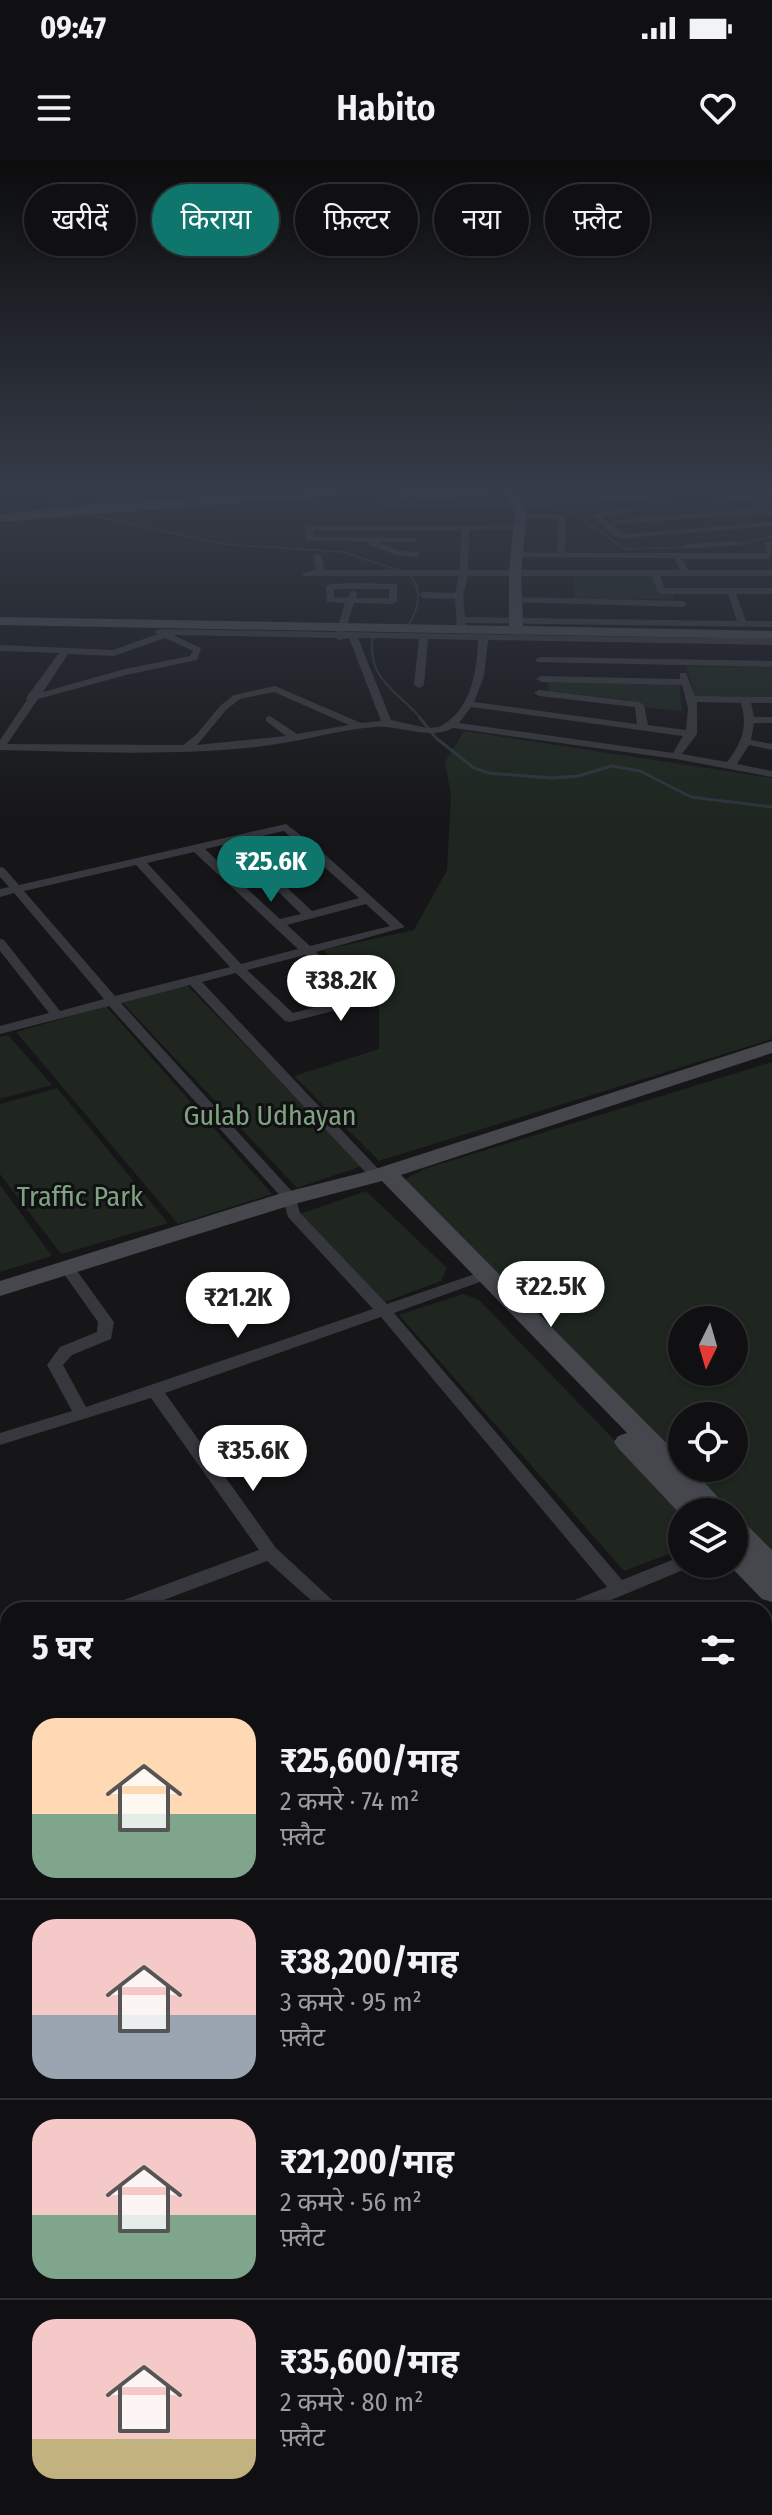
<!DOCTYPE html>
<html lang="hi">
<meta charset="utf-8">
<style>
:root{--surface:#101012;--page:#19191b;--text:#f1f3f6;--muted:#9c9d9f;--line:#303032;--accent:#0f766e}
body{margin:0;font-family:"Fira Sans Condensed","Noto Sans Devanagari",sans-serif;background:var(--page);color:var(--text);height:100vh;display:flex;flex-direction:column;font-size:30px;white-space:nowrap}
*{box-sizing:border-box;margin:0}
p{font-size:26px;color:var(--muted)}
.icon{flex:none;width:44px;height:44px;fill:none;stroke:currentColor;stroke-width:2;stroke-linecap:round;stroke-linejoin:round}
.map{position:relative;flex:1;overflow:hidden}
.details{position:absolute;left:0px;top:1442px;width:772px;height:914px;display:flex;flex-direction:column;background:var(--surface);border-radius:24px 24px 0 0;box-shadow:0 2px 6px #0004,0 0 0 2px var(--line)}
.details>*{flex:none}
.top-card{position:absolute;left:24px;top:24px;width:724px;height:72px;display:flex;gap:16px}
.needle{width:52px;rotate:185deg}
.fabs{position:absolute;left:668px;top:1146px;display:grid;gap:16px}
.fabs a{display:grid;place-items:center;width:80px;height:80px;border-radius:50%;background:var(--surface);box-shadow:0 2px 6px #0004,0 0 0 2px var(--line);font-size:40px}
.price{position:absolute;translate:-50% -68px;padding:0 18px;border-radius:28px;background:#fff;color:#222;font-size:26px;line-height:52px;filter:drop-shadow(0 2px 4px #0008)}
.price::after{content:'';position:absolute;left:50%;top:48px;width:24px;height:18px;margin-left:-12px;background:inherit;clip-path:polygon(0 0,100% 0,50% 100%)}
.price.on{background:var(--accent);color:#fff}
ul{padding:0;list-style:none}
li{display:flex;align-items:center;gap:24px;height:200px;padding:0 32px}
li+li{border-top:2px solid var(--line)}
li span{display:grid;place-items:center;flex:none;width:224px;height:160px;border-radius:24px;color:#555}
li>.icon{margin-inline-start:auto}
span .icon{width:96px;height:96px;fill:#fffc;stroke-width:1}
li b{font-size:34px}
h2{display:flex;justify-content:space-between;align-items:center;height:96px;padding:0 32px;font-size:34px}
.tag{padding:0 28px;border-radius:36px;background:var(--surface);box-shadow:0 2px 6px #0004,0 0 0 2px var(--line);font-size:28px;line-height:72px}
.tag.on{background:var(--accent);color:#fff}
.status{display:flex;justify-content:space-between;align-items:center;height:56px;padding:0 40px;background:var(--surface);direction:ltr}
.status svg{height:22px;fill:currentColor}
header{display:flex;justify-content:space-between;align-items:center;height:104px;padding:0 32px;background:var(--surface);font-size:36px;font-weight:600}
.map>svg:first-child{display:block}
.green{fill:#1e261f;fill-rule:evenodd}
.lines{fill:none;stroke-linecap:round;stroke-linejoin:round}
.stream-far1{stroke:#2c353c;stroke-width:2}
.stream{stroke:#2c353c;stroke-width:3}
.street{fill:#37383d;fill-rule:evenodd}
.secondary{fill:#45474d;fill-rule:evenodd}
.labels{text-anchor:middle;stroke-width:6;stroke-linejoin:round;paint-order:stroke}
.park-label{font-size:28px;fill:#7fa381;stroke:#111113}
</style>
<div class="status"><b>09:47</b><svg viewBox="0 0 49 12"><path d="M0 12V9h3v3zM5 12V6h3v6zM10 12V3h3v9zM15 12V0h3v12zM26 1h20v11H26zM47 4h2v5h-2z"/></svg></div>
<header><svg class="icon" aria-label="menu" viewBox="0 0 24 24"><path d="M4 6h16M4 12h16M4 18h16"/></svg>Habito<svg class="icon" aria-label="heart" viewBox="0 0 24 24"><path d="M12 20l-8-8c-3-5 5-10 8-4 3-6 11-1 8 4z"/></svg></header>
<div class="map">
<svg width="772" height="2355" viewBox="0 0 772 2355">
<rect width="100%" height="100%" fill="#161618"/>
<path class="green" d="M573 415H657L662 429 674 433V439H575Z
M686 506 772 507V537L695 536Z
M548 522 679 523 682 551 648 548 630 540 549 531Z
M464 571 772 618V879L379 1001 294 916 379 889V841L323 790 414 770 447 710 451 636 445 602Z
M187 825 362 1006 297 1028 122 842Z
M106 846 272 1034 178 1064 16 872Z
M8 875 52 925 0 939V877Z
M772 902V1390L690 1308H734V1256H682V1300L403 1020 424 1009ZM682 1160H734V1212H682Z
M57 928 168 1063 61 1094 0 1014V944Z
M0 1025 52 1096 0 1112Z
M366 1031 447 1108 441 1121 385 1142 300 1054Z
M463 1134 479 1140 684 1352 682 1389 624 1411 399 1155Z"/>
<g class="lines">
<path class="stream-far1" d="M51 330 62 343 73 348
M374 330 386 344 421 348
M461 348 531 346 569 350 625 389 727 386
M85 354 224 384 343 392 401 411
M736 385 772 376
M408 466C418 450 424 429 409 414
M377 476 372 480C369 523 399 531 422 560"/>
<path class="stream" d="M420 558 436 578 474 608 489 613 552 618 578 616 612 606 640 611 691 637 772 647"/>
<path class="street" d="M392 330H401L421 345 522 342 703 330 707 332 703 334 519 347 419 349Z
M737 330C752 329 761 342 772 351V356L764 353 616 364 612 362 616 360 759 348 748 340 715 342 711 340 743 335Z
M631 347 634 351 601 356 624 374 772 362V366L624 378 615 377 591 354Z
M520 354 565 355V393H766L765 382 772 380 770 399H682L688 410H772V416H660L664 428H772V434H736L746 461H772V467L466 463 467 468 462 471 457 468 455 439 423 438 419 435 423 432 455 433 459 416H305L301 413 316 410 313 396 317 393 321 396 325 410H460L461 370H313V377L418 378 415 382H377L400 391 419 392V396L416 397 396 395 369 385V382L306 380 305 368 309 366 518 365 521 369 469 370 468 410H680L674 398 513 397 512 395 516 392 557 393 558 359 517 358ZM468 416H652L657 431 661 434H728L737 461 465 457 463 436Z
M735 381 738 385 688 388 684 386 688 384Z
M355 423 397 424V441L393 444 354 443 345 472 772 479V485L488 480 484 516 474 542 637 564 635 547 539 536 534 533 539 530 639 542 644 545 648 565 686 570 688 548 682 525 541 522 536 519 541 516 680 519V513H686L695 536 772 537V543H751L754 557H772V563H754L751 580 772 584V590L749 585 737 604 772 611V617L676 599 453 568C429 581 401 565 375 567 336 570 296 583 256 587 171 596 85 592 0 590V580L27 540 26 538 59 493 0 491V485L113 490 158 474 154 472 159 469 336 472 345 443 327 442 326 427 330 424ZM334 429H389V438H356L357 433 353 430 347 438 334 437ZM173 475 335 478 339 480 349 478 381 561 361 563 275 526 234 535 220 546 196 575 183 585 7 584 38 539 126 515 197 500 201 488ZM165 478 193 491 190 496 125 509 43 532 68 494 114 496ZM358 478 419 479 414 525 419 528 424 525 428 479 478 480C477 512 471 551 439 567L427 568 391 560ZM274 532 349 565 297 574 270 556 266 557V561L286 576 197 585 226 550 240 539ZM697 542 741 543C748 566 742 583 727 602L682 594 697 574ZM471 547 683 576 673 593 459 563Z
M515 437 683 441 687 444 683 447 512 442 511 440Z
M540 497 772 501V507L537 502 535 500Z
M286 664 320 690 405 767 316 792 366 840 364 843 290 862 285 861 236 813 202 822 382 1013 384 1016 382 1019H372L190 825 121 843 295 1035 300 1053 387 1144 481 1112H491L494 1115 491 1118 394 1153 622 1420 682 1396V1404H691L688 1408 587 1450H560L562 1445 607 1427 381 1157 165 1233 276 1388 343 1450H322L267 1401 137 1450H108L110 1445 259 1390 151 1238 0 1285V1273L72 1251 47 1205 60 1187 97 1172 98 1162 59 1107 62 1104H72L114 1162 111 1179 72 1195 63 1205 86 1247 373 1149 288 1057 283 1039 109 846 0 874V866L49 853 0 791V779L4 780 60 851 104 839 14 733 0 737V729L9 727 0 717V707L4 708 19 725ZM284 671 306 691 227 710 205 689ZM194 692 298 789 241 804 147 703ZM312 696 359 738 312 751 266 708ZM136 705 230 807 115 836 24 731ZM256 710 301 754 280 759 233 716ZM366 744 390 766 310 786 287 765ZM305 795 351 838 293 853 247 810Z
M8 1484V1499L0 1501V1486Z
M772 1638V1656L764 1659V1641Z
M8 1816V1836L0 1839V1819Z
M764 2162 772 2165 770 2259 764 2257Z
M0 2184 8 2185V2211L0 2210Z"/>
<path class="secondary" d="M340 330H513L526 345 527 352 521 412 523 466 772 471V479L0 465V457L509 466V412L515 352 504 334 414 340 398 330 0 362V354L94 344Z
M772 881V893L401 1015 682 1299V1308H691L732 1352H682V1356L618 1288 614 1282 618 1276 627 1273 382 1021 298 1043 0 1136V1121L282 1033 369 1011Z
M734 1359 743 1361 772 1390V1442L762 1439 728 1404H734Z
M0 1693 8 1696V1734L0 1732Z"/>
</g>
<linearGradient id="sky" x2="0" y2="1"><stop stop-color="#0c0c0d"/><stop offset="0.5" stop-color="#363c48"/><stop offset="1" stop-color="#363c48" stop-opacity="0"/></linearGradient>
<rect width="772" height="659" fill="url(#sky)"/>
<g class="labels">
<g class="park-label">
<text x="270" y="965">Gulab Udhayan</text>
<text x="80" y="1046">Traffic Park</text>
</g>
</g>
</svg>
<div class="fabs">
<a><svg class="needle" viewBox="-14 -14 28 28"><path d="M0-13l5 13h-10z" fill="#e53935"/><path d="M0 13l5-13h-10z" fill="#9c9d9f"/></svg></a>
<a><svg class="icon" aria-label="locate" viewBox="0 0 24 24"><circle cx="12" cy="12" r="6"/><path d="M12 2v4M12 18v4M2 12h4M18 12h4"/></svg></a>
<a><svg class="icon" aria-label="layers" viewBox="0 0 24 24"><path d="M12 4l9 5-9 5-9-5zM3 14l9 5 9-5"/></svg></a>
</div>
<b class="price on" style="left:271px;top:744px">₹25.6K</b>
<b class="price" style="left:341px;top:863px">₹38.2K</b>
<b class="price" style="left:551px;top:1169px">₹22.5K</b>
<b class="price" style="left:238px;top:1180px">₹21.2K</b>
<b class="price" style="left:253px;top:1333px">₹35.6K</b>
<div class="top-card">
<a class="tag">खरीदें</a>
<a class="tag on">किराया</a>
<a class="tag">फ़िल्टर</a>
<a class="tag">नया</a>
<a class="tag">फ़्लैट</a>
</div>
<section class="details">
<h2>5 घर<svg class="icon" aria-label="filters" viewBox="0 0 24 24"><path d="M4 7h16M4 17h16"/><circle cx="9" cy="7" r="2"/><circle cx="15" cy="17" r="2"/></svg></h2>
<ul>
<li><span style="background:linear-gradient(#ffd9b3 60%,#7fa58c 0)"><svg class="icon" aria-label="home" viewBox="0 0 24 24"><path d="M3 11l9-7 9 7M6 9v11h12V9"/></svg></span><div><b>₹25,600/माह</b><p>2 कमरे · 74 m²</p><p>फ़्लैट</p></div></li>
<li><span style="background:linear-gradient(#f6c9c9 60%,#9aa5b1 0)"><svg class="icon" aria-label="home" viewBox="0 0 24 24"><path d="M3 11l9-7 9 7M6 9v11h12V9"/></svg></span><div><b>₹38,200/माह</b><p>3 कमरे · 95 m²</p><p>फ़्लैट</p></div></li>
<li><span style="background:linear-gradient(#f6c9c9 60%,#7fa58c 0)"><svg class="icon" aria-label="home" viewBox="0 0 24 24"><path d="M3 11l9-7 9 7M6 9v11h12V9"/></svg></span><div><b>₹21,200/माह</b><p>2 कमरे · 56 m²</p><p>फ़्लैट</p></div></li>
<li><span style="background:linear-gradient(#f6c9c9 75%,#c2b280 0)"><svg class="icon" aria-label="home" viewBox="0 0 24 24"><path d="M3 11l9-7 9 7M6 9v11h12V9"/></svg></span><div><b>₹35,600/माह</b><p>2 कमरे · 80 m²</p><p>फ़्लैट</p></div></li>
</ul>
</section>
</div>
